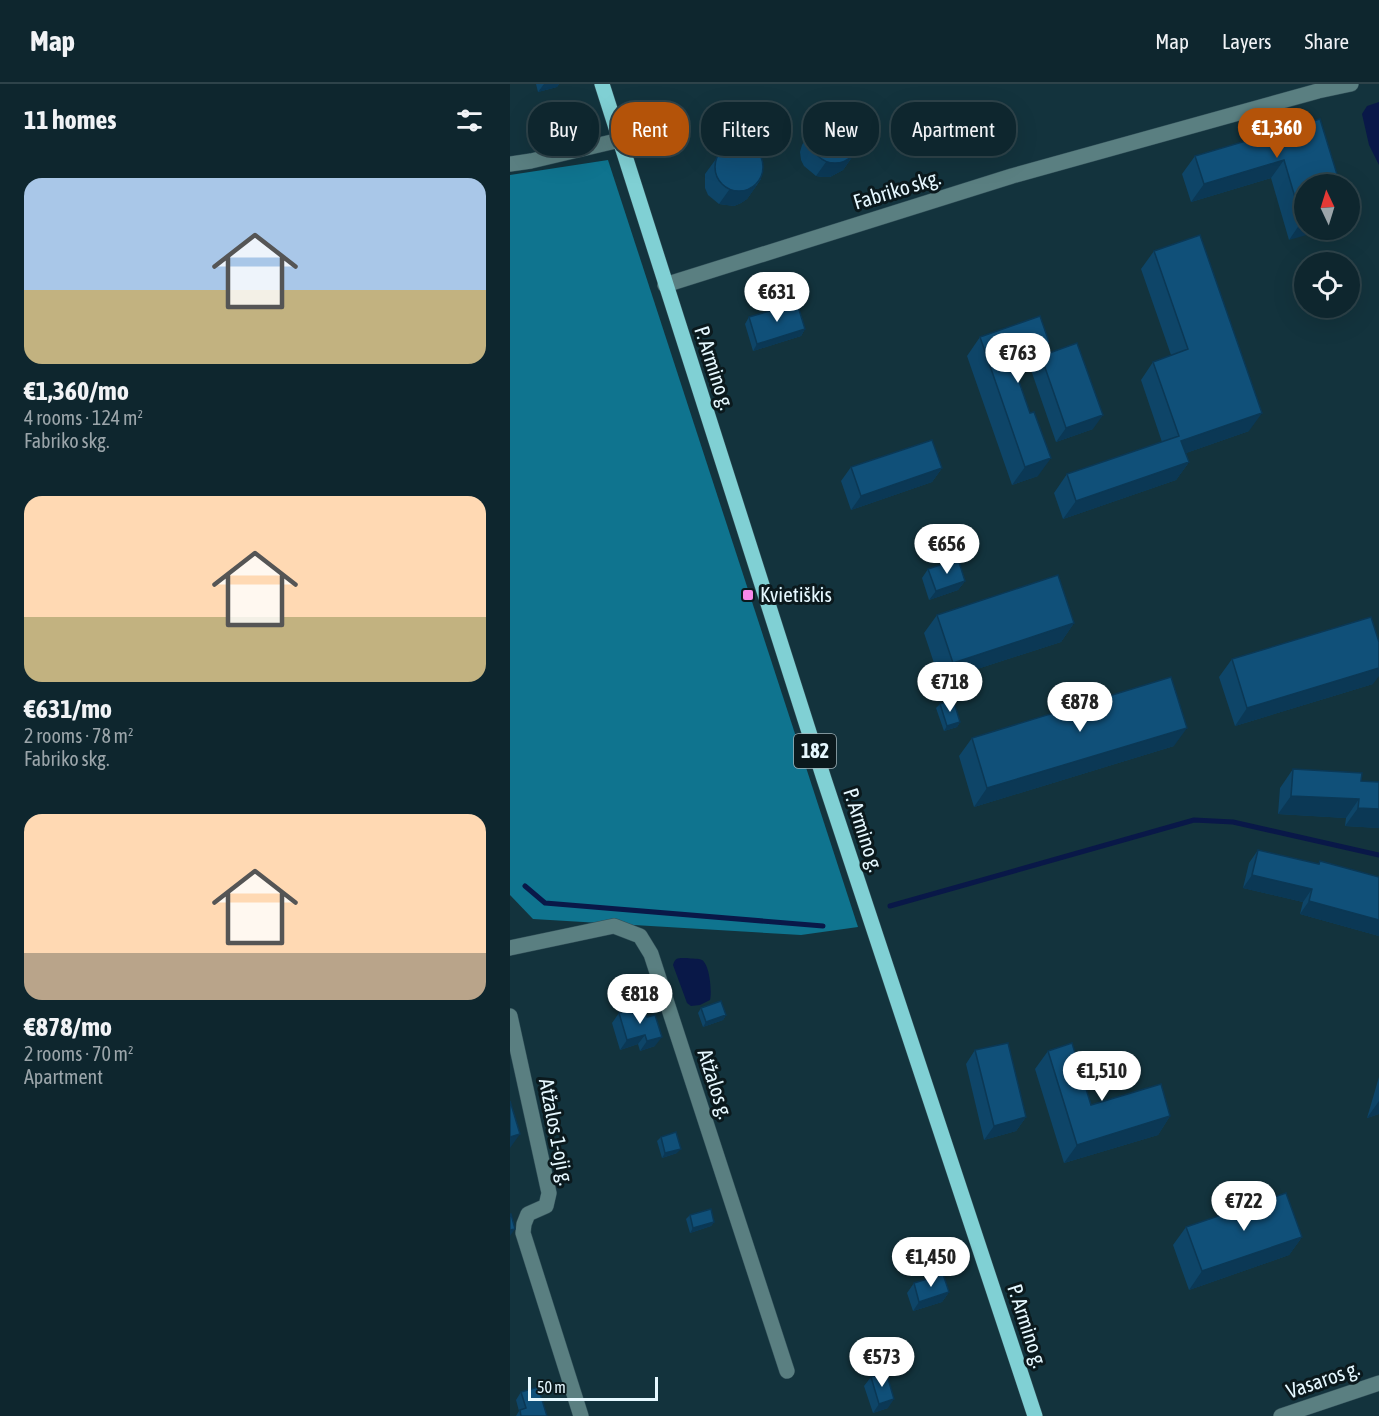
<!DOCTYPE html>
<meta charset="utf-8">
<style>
:root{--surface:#0e262e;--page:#1c323a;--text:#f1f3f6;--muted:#9ba5aa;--line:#2e434a;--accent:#b45309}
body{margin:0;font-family:"Asap Condensed",sans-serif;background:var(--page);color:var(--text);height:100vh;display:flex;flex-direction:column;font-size:22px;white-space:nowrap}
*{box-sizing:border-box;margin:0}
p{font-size:20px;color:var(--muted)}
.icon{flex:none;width:33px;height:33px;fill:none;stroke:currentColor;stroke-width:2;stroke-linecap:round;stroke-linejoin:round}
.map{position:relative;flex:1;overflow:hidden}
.details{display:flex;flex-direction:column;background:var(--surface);width:510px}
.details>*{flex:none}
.top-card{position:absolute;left:18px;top:18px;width:570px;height:54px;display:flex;gap:12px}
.needle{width:39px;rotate:356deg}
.fabs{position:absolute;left:784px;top:90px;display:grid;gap:12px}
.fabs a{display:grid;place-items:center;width:66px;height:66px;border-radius:50%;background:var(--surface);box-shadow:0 6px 24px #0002,0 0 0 2px var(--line);font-size:30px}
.scale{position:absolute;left:18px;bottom:15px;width:130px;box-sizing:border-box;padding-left:6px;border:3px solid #e6f8ff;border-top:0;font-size:16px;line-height:21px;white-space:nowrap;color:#e6f8ff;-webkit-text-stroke:4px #0b191d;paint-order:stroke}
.price{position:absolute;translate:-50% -51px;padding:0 14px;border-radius:21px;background:#fff;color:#222;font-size:20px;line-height:39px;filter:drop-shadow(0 2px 3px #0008)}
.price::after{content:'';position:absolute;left:50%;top:36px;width:18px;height:14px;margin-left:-9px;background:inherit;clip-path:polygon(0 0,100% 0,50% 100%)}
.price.selected{background:var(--accent);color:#fff}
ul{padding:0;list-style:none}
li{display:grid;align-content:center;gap:12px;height:318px;padding:0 24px}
li span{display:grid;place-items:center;height:186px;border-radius:18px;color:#555}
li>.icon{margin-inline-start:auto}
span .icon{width:108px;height:108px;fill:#fffc;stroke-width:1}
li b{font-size:26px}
h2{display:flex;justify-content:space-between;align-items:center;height:72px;padding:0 24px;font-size:26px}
.pill{padding:0 21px;border-radius:24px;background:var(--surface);box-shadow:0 6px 24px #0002,0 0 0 2px var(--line);font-size:21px;line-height:54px}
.pill.selected{background:var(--accent);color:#fff}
header{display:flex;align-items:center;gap:36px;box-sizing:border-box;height:84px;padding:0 30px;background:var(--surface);border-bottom:2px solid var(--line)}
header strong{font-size:28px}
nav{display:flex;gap:33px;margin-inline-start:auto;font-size:21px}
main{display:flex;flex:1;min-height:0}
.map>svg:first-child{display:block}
.forest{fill:#0f748f}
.water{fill:#091848}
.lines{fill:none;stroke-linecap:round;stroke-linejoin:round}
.stream{stroke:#091848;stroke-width:5}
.minor-casing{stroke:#314f58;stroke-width:16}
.major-casing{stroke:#314f58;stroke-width:16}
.minor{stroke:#5a7f81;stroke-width:15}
.major{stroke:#80d0d4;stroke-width:15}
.wall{fill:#0e4568}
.shaded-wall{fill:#0b3855}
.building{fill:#105079;stroke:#0b3855;stroke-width:1.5}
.poi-dot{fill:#f888ea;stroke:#0b191d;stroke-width:2}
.labels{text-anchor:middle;stroke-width:6;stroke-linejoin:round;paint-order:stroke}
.shield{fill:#0b191d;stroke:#a4b5bb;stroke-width:1.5}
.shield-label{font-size:20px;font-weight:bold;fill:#e6f8ff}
.street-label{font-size:21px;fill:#e6f8ff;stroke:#0b191d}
.poi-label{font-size:21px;fill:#e6f8ff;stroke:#0b191d;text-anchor:start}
</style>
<header>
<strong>Map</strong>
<nav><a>Map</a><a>Layers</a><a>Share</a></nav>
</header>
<main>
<section class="details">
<h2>11 homes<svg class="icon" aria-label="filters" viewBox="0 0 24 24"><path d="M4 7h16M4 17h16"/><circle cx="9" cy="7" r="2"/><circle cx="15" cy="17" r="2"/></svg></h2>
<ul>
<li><span style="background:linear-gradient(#a9c7e8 60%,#c2b280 0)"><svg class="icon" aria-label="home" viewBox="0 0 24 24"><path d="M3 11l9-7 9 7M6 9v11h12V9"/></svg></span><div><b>€1,360/mo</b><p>4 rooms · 124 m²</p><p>Fabriko skg.</p></div></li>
<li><span style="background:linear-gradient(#ffd9b3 65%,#c2b280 0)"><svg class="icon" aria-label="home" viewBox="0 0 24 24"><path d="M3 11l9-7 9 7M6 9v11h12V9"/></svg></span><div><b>€631/mo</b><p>2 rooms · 78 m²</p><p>Fabriko skg.</p></div></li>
<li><span style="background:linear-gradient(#ffd9b3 75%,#b9a48a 0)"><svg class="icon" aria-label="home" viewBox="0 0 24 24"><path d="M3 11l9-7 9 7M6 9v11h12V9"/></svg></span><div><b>€878/mo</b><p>2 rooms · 70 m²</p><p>Apartment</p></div></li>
</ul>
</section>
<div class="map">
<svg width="869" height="1332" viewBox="0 0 869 1332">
<rect width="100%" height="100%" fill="#13333d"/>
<path class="forest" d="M98 76 348 843 291 851 23 835 0 811V91Z"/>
<path class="water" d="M869 18V81L859 61 852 30 857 22Z
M177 874C181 875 189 874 192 876 200 881 202 908 200 916L190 921 181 922 177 919 163 881C165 873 169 874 177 874Z"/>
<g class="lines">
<path class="stream" d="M15 802 35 819 313 842
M380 822 684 736 723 738 869 771"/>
<g class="minor-casing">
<path id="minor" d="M0 80 21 77 110 56
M155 201 502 92 808 7 841 0
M0 864 104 842 130 852 141 870 277 1287
M0 932 39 1109 36 1122 18 1130 14 1140 13 1149 71 1332
M771 1332 869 1299"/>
</g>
<g class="major-casing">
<path id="major" d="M92 0 314 695 525 1332"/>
</g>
<use href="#minor" class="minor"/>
<use href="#major" class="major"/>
</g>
<path class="wall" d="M26 0H49L47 3 28 8Z
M810 35 795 146 779 156 761 94 681 118 672 90 685 72Z
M305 40 347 66 333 86 320 93H313L306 92 294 82 291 76 290 68 292 61Z
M214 64 251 95 237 115 231 119 224 122 209 120 198 111 195 104V90Z
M644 167 739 347 676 369 679 378 666 396 553 435 544 409 557 390 652 358 631 296 643 278 661 271 631 185Z
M239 233 295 245 291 252 243 267 235 240Z
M470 253 539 258 526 277 504 284 528 392 502 401 457 272Z
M531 272 583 345 546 358 521 286Z
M341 383 432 384 422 398 341 426 331 397Z
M418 485 455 497 448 506 419 516 412 494Z
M427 531 564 539 551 558 430 597 414 549Z
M722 575 863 600 725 642 709 593Z
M430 620 450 638 447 643 434 647 426 624Z
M462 654 664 662 464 723 449 672Z
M783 685 851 697 869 698V744L835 742 836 734 768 730 770 704Z
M748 766 808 780 810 777 869 852 790 830 793 818 733 804 739 779Z
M133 922 145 962 130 967 128 960 110 966 102 939 109 929Z
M191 924 216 931 213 936 193 943 188 929Z
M465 966 516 1033 506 1047 474 1056 456 980Z
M538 967 581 1021 660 1032 648 1051 554 1079 525 985Z
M869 993V1030L857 1034Z
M151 1053 167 1069 152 1074 147 1057Z
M180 1131 204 1138 201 1142 180 1149 176 1135Z
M676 1143 792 1153 779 1171 679 1206 663 1161Z
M404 1199 439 1208 432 1218 403 1227 397 1209Z
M361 1293 378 1324 363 1329 354 1302Z
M11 1308 37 1332H6L9 1327 6 1316Z"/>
<path class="shaded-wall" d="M34 0H49L47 3 28 8Z
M347 66 333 86 320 93H313L306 92 316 78Z
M774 76 761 94 681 118 694 100Z
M247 101 237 115 231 119 224 122 209 120 219 106Z
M792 137H795V146H814L779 156Z
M295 245 291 252 243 267 247 260Z
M539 258 526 277 487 290 500 272Z
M752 329 739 347 659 375 671 357Z
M593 331 583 345 546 358 556 344Z
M541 374 528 392 502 401 515 383Z
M679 378 666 396 553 435 566 417Z
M432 384 422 398 341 426 351 412Z
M455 497 448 506 419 516 426 507Z
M564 539 551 558 430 597 443 579Z
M869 584V592L863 600 725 642 737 624Z
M450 638 447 643 434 647 437 642Z
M677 644 664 662 464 723 477 704Z
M781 712 849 715 836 734 768 730Z
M848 724 869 725V744L835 742Z
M742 791 802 805 793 818 733 804Z
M799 817 869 836V852L790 830Z
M216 931 213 936 193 943 196 938Z
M135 951 128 960 110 966 117 956Z
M152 953 145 962 130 967 137 957Z
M869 1017V1030L857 1034Z
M660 1032 648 1051 554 1079 567 1061Z
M516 1033 506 1047 474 1056 484 1042Z
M10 1050 0 1064V1053Z
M171 1065 167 1069 152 1074 155 1069Z
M204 1138 201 1142 180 1149 183 1144Z
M5 1145 0 1152V1146Z
M792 1153 779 1171 679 1206 692 1187Z
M439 1208 432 1218 403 1227 409 1218Z
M384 1315 378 1324 363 1329 369 1320Z"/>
<path class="building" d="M301 55a24 24 0 1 1 48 0a24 24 0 1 1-48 0Z
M810 35 830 100H795V137H792L774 76 694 100 685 72Z
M205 83a24 24 0 1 1 48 0a24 24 0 1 1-48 0Z
M690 151 752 329 671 357 679 378 566 417 557 390 669 352 643 278 678 265 644 167Z
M287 219 295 245 247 260 239 233Z
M530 232 539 258 500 272 520 329 524 328 541 374 515 383 470 253Z
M567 259 593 331 556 344 531 272Z
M422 356 432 384 351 412 341 383Z
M448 475 455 497 426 507 418 485Z
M548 491 564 539 443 579 427 531Z
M861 533 869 558V584L737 624 722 575Z
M661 593 677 644 477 704 462 654Z
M443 615 450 638 437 642 430 620Z
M783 685 852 689 851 697 869 698V725L848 724 849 715 781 712Z
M748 766 809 780 810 777 869 793V836L799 817 802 805 742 791Z
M211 917 216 931 196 938 191 924Z
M133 922 137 933 145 931 152 953 137 957 135 951 117 956 109 929Z
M498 959 516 1033 484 1042 465 966Z
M562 959 581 1021 651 1000 660 1032 567 1061 538 967Z
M0 1017 10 1050 0 1053Z
M166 1048 171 1065 155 1069 151 1053Z
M776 1109 792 1153 692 1187 676 1143Z
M201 1125 204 1138 183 1144 180 1131Z
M0 1130H1L5 1145 0 1146Z
M433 1190 439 1208 409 1218 404 1199Z
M376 1288 384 1315 369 1320 361 1293Z
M28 1303 37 1332H11L10 1326 16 1324 11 1308Z"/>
<rect class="poi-dot" x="232" y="505" width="12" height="12" rx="3"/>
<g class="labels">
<rect class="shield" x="284" y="650" width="42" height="34" rx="4.5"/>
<g class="shield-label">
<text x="305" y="674">182</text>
</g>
<g class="street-label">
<text transform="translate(387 106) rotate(-17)" y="7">Fabriko skg.</text>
<text transform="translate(204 284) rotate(72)" y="7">P. Armino g.</text>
<text transform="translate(353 746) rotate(72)" y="7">P. Armino g.</text>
<text transform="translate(205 1000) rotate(72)" y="7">Atžalos g.</text>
<text transform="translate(46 1048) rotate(79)" y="7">Atžalos 1-oji g.</text>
<text transform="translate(517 1242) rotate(72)" y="7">P. Armino g.</text>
<text transform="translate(813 1296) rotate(-19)" y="7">Vasaros g.</text>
</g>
<g class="poi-label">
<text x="250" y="518">Kvietiškis</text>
</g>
</g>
</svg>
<div class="fabs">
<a><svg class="needle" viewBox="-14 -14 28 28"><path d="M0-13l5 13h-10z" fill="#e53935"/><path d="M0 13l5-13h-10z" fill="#9ba5aa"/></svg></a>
<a><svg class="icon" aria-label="locate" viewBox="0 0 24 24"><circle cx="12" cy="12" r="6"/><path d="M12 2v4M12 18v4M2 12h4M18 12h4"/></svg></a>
</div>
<div class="scale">50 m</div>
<b class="price selected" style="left:767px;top:75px">€1,360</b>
<b class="price" style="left:267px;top:239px">€631</b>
<b class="price" style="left:508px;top:300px">€763</b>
<b class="price" style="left:437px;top:491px">€656</b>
<b class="price" style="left:440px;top:629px">€718</b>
<b class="price" style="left:570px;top:649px">€878</b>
<b class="price" style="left:130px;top:941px">€818</b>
<b class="price" style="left:592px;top:1018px">€1,510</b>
<b class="price" style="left:734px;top:1148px">€722</b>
<b class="price" style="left:421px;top:1204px">€1,450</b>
<b class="price" style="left:372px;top:1304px">€573</b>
<div class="top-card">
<a class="pill">Buy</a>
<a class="pill selected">Rent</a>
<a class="pill">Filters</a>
<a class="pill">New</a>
<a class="pill">Apartment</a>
</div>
</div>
</main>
